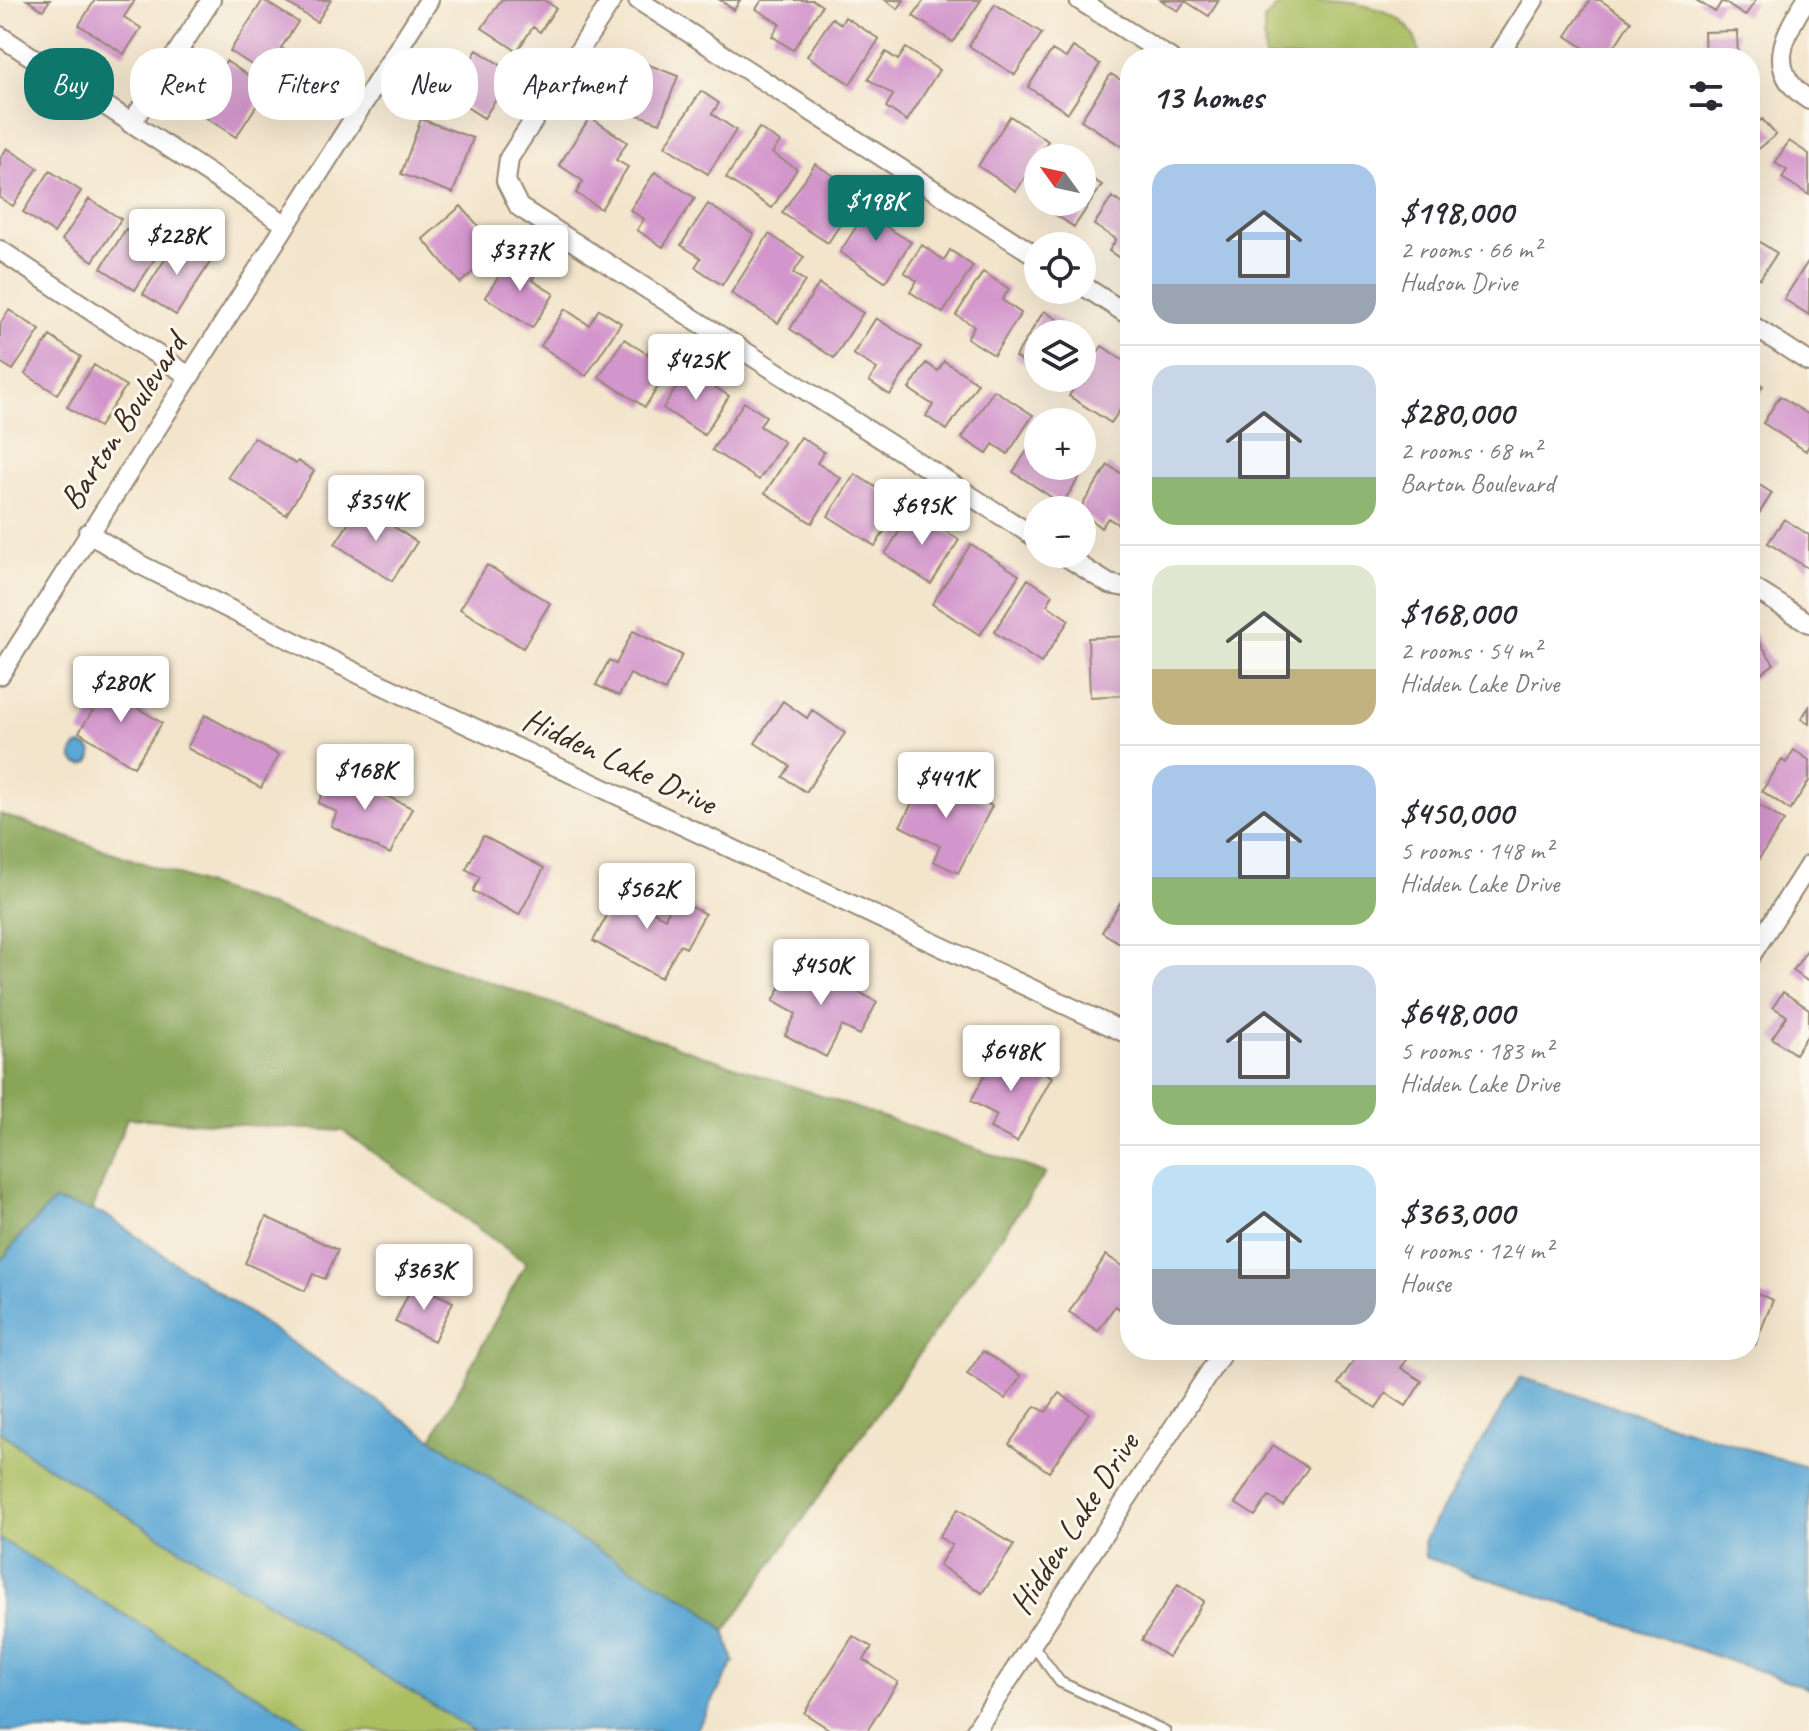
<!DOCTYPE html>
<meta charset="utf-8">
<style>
:root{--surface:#fff;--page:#f7f7f7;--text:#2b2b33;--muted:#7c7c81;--line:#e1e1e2;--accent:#0f766e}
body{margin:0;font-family:Caveat,sans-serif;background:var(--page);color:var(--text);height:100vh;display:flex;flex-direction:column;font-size:30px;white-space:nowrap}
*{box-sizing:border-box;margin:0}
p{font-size:26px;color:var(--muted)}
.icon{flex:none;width:44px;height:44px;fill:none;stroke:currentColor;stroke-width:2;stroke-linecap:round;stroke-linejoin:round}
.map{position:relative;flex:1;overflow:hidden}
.side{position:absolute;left:1120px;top:48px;width:640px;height:1312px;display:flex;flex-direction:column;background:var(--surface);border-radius:32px;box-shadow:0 8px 32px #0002}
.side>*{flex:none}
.guide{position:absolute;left:24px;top:48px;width:760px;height:72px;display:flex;gap:16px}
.needle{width:52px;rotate:303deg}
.buttons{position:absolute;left:1024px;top:144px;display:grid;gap:16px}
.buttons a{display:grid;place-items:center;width:72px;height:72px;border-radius:50%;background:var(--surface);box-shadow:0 8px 32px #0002;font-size:40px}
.price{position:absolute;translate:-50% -68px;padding:0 18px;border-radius:8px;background:#fff;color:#222;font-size:26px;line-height:52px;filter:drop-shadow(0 2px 4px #0008)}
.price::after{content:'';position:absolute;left:50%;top:48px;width:24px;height:18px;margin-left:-12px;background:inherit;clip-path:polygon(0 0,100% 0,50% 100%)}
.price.selected{background:var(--accent);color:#fff}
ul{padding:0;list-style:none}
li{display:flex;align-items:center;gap:24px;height:200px;padding:0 32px}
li+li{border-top:2px solid var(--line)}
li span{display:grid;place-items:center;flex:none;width:224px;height:160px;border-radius:24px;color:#555}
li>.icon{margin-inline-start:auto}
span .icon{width:96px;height:96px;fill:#fffc;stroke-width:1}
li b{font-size:34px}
h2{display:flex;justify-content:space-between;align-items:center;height:96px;padding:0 32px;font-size:34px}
.tag{padding:0 28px;border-radius:32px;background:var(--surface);box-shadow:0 8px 32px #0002;font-size:28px;line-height:72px}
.tag.selected{background:var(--accent);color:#fff}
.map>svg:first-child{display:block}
.green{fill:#abbe62;stroke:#737440;stroke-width:2}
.forest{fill:#88a558;stroke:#62683b;stroke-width:2}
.water{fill:#5ca7d4;stroke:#4c6879;stroke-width:2}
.building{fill:#d396cc}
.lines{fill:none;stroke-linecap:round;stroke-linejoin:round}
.lane-casing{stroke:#978875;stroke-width:13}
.street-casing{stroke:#978875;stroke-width:22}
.lane{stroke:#fff;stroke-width:9}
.street{stroke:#fff;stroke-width:18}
.labels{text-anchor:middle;stroke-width:6;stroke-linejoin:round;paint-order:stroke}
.street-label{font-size:34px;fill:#3b2a1e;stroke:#fbf7ec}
</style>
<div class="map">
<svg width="1809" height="1731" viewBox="0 0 1809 1731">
<rect width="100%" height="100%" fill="#fbf7ec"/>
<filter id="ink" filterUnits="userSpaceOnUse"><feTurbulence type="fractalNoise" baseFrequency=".0125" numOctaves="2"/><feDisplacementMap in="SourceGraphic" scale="16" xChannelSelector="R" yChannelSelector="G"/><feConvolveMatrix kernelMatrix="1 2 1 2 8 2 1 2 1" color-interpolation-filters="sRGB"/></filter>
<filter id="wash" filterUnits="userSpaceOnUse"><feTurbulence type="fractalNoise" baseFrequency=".006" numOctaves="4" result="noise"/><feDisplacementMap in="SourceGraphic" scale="32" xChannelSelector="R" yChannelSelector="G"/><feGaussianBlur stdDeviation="1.8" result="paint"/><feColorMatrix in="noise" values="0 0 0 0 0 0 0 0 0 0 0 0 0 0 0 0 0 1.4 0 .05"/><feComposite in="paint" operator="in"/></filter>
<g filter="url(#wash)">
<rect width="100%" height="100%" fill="#f3e5cc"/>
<path class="green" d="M1284 0C1338 0 1418 0 1419 58H1265L1264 20Z
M0 1431 34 1458 474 1731H316L0 1539Z"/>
<path class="forest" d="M0 814 1046 1173 725 1631 695 1604 577 1538 432 1439 526 1263 343 1131 127 1118 92 1211 54 1201 22 1234 0 1263Z"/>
<path class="water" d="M72 755a10 10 0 1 1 20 0a10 10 0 1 1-20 0Z
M54 1201 104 1214 577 1538 695 1604 725 1631 734 1662 696 1731H474L34 1458 0 1431V1263L22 1234Z
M1520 1377 1809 1468V1688L1425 1557 1424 1541Z
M0 1539 316 1731H0Z"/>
<g id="blocks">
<path class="building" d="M27 0H50L43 10Z
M95 0H135L124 17 141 28 124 54 79 25Z
M263 0 298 22 281 48 295 57 278 82 230 51Z
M283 0H331L317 22Z
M501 0H544L556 8 540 32 533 27 517 51 482 28Z
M720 0H740L734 10Z
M762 0H813L822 6 793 50 772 36 780 24 756 9Z
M885 0H904L898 9Z
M924 0H981L953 42 913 16Z
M1161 0H1219L1209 16 1185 1 1178 11Z
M1590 0H1600L1631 21 1607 58H1599L1566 36Z
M1696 0H1756L1745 16 1722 1 1715 12Z
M995 4 1042 33 1015 75 969 46Z
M845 17 879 39 850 84 807 56 832 18 841 24Z
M1737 31 1738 58H1705L1704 32Z
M1073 47 1100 64 1068 113 1028 87 1052 50 1066 58Z
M906 48 939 70 907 121 886 107 893 95 868 79 886 52 898 60Z
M477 50 513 73 484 118 448 95Z
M626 56 678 76 660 123 608 104Z
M226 61 268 88 236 137 194 110Z
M1111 74 1130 86 1127 102 1130 104 1129 151 1081 120Z
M701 91 719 103 712 114 736 130 708 174 665 146Z
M1010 116 1048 141 1016 191 978 166Z
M590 117 627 142 616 160 628 167 601 209 576 193 583 181 559 165Z
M421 119 473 138 453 193 401 174Z
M1762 119 1776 135 1750 156V129Z
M759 128 780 142 772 153 797 169 772 208 726 178Z
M1789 141 1809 154V195L1782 178 1787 170 1775 163Z
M7 148 38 168 13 206 0 198V159Z
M815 164 837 178 829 190 852 206 828 243 782 213Z
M50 171 81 191 54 233 23 212Z
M655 172 695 198 663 247 637 230 644 219 630 210Z
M1082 172 1102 185 1074 227 1034 200 1038 194V202H1082Z
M1112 197 1130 209V265L1109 251 1116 239 1094 225Z
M89 199 121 219 93 261 62 240Z
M873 201 893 214 885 226 911 242 885 282 840 252Z
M708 204 754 234 722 285 695 267 701 258 681 245Z
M461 206 499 250 460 283 423 239Z
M126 229 160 251 135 290 101 268Z
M769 234 804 257 793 273 805 281 778 323 731 293Z
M1750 236 1777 253 1760 279 1750 273Z
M178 239 211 261 176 315 143 294Z
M922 245 944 260 950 250 973 266 943 313 910 292 917 281 904 272Z
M512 257 536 273 532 280 554 294 532 328 485 297Z
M1809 260V315L1784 299Z
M983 272 1009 289 1002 300 1021 313 994 355 967 338 974 326 956 315Z
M819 284 863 313 834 358 790 329Z
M565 309 589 325 599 309 621 323 586 376 541 346Z
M9 310 40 330 13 370 0 362V324Z
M1044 311 1080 334H1038V372L1015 357Z
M876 318 921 347 890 395 869 381 877 369 853 354Z
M50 336 81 357 57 394 25 374Z
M624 339 647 354 654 344 676 359 645 407 599 377Z
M1102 346 1130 365V395L1111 423 1069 396Z
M944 361 978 383 947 430 926 416 933 405 909 389 926 363 938 371Z
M94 365 126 386 99 427 67 407Z
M688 370 729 396 704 435 663 408Z
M1750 377 1763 386 1750 405Z
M994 390 1033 415 1008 454 993 444 987 454 962 438Z
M1780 396 1809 415V445L1806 451 1763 423Z
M744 402 766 416 760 426 784 442 759 480 712 450Z
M1038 434V466H1082V444L1095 453 1062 504 1013 472Z
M254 437 296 464 298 461 314 471 286 515 228 477Z
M801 437 824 452 817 463 841 478 812 523 765 493Z
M1108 465 1130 479V532L1108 518 1101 528 1079 510Z
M855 474 902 504 875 546 828 516Z
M1750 479 1772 493 1755 520 1750 517Z
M361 505 417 542 392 581 335 544Z
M913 510 959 540 931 584 885 554Z
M1784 519 1809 535V569L1768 543Z
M971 544 1019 575 980 635 932 604Z
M487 565 550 603 523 648 460 609Z
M1028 579 1053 595 1047 605 1069 620 1041 663 994 632Z
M633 631 682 655 665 691 630 674 619 696 596 685 609 660 616 664Z
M1752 631 1774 664 1750 681V633Z
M1130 636V695L1090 697 1088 638Z
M114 678 138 693 131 704 162 723 134 767 79 732Z
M783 701 807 718 812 710 845 733 806 792 783 777 790 766 755 743Z
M1809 707V724L1801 719Z
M205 715 279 755 261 788 187 748Z
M1794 750 1809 760V781L1790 810 1762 791 1782 760 1786 763Z
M334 771 412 808 390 854 331 826 337 812 318 803Z
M928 773 992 806 958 873 933 861 940 846 900 826Z
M1753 801 1784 821 1755 865 1750 862Z
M483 836 544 868 519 915 473 891 480 877 466 869Z
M625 883 641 892 635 902 665 918 675 898 705 914 686 948 680 945 661 978 593 941Z
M1130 887V950L1102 932Z
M1809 947V982L1793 971Z
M796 958 877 1002 860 1035 842 1026 826 1057 785 1035 796 1014 773 1001Z
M1783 992 1809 1009V1033L1795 1054 1772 1038 1787 1016 1773 1007Z
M999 1048 1052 1077 1017 1142 990 1128 997 1115 971 1101Z
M266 1217 338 1250 325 1279 313 1274 305 1291 245 1263Z
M1106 1255 1130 1271V1312L1128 1314 1115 1306 1098 1331 1069 1312Z
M1750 1266 1757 1269 1750 1284Z
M413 1283 453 1302 434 1341 395 1322Z
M1750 1291 1773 1300 1755 1345 1750 1343Z
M1351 1350H1402L1410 1355 1401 1368 1422 1381 1406 1406 1386 1393 1376 1408 1338 1384 1358 1354Z
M983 1351 1021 1376 1005 1399 967 1374Z
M1059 1393 1089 1413 1049 1472 1009 1444 1035 1406 1046 1412Z
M1273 1445 1308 1468 1283 1506 1269 1496 1255 1516 1235 1503Z
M958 1509 1014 1545 982 1593 939 1565 952 1545 939 1537Z
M1178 1584 1204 1601 1168 1657 1142 1640Z
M853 1636 872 1647 864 1660 898 1682 867 1731H832L804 1713Z"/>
</g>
</g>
<g filter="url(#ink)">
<use href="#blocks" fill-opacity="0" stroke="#978875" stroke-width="2"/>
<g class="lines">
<g class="lane-casing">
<path id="lane" d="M1032 1644 1060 1682 1165 1731"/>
</g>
<g class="street-casing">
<path id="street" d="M612 0 509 158 506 181 519 207 1038 539
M638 0 1038 257
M1079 0 1170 58
M1806 0C1784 34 1764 71 1809 100
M0 36 285 224
M1497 58 1534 0
M131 124 211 0
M0 250 189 376
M1082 285 1130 316
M1750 324 1809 362
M88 533 141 565 359 674 1130 1035
M1062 554 1109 584 1130 588
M1750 586 1809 623
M0 675 429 0
M1750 957 1809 865
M975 1731 1224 1350"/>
</g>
<use href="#lane" class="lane"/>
<use href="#street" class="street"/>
</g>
</g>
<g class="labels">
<g class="street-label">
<text transform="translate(122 421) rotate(-57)" y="12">Barton Boulevard</text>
<text transform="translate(620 760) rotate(25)" y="12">Hidden Lake Drive</text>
<text transform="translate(1073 1523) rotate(-57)" y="12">Hidden Lake Drive</text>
</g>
</g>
</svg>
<div class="buttons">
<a><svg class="needle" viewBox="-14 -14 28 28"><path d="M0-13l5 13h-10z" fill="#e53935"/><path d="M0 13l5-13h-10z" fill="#7c7c81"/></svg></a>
<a><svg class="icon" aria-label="locate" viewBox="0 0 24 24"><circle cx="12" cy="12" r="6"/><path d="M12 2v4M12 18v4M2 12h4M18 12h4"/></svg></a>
<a><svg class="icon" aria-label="layers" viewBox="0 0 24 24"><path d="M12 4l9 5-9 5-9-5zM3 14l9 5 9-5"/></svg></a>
<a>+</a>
<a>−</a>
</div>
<b class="price selected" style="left:876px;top:243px">$198K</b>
<b class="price" style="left:177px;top:277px">$228K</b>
<b class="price" style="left:520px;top:293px">$377K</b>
<b class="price" style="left:696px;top:402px">$425K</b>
<b class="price" style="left:376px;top:543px">$354K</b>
<b class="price" style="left:922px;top:547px">$695K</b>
<b class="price" style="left:121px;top:724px">$280K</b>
<b class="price" style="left:365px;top:812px">$168K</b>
<b class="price" style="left:946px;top:820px">$441K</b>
<b class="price" style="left:647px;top:931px">$562K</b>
<b class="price" style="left:821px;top:1007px">$450K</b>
<b class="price" style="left:1011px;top:1093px">$648K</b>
<b class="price" style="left:424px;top:1312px">$363K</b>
<div class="guide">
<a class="tag selected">Buy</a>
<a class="tag">Rent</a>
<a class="tag">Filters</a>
<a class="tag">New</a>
<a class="tag">Apartment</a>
</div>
<section class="side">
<h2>13 homes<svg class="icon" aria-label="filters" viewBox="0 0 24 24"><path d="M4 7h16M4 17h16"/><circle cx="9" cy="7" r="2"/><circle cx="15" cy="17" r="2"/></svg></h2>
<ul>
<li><span style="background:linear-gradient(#a9c7e8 75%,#9aa5b1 0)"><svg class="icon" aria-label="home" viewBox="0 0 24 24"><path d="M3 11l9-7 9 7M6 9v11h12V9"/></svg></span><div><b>$198,000</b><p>2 rooms · 66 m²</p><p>Hudson Drive</p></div></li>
<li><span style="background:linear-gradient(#c9d6e8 70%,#8fb573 0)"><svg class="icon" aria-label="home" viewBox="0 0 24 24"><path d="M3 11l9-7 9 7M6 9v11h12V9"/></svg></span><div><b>$280,000</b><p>2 rooms · 68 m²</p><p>Barton Boulevard</p></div></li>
<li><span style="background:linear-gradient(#dfe7d0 65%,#c2b280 0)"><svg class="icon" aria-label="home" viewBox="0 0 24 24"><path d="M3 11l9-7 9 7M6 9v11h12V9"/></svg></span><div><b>$168,000</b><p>2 rooms · 54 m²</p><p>Hidden Lake Drive</p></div></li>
<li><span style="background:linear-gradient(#a9c7e8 70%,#8fb573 0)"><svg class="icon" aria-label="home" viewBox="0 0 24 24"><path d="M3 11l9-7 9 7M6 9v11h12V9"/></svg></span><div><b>$450,000</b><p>5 rooms · 148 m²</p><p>Hidden Lake Drive</p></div></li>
<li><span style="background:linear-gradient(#c9d6e8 75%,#8fb573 0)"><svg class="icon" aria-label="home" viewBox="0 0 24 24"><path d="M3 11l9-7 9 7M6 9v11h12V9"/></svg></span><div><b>$648,000</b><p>5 rooms · 183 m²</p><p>Hidden Lake Drive</p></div></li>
<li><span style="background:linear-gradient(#bfe0f5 65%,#9aa5b1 0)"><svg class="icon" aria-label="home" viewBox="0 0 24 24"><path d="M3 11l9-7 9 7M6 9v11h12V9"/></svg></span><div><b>$363,000</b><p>4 rooms · 124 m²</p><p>House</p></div></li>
</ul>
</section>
</div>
